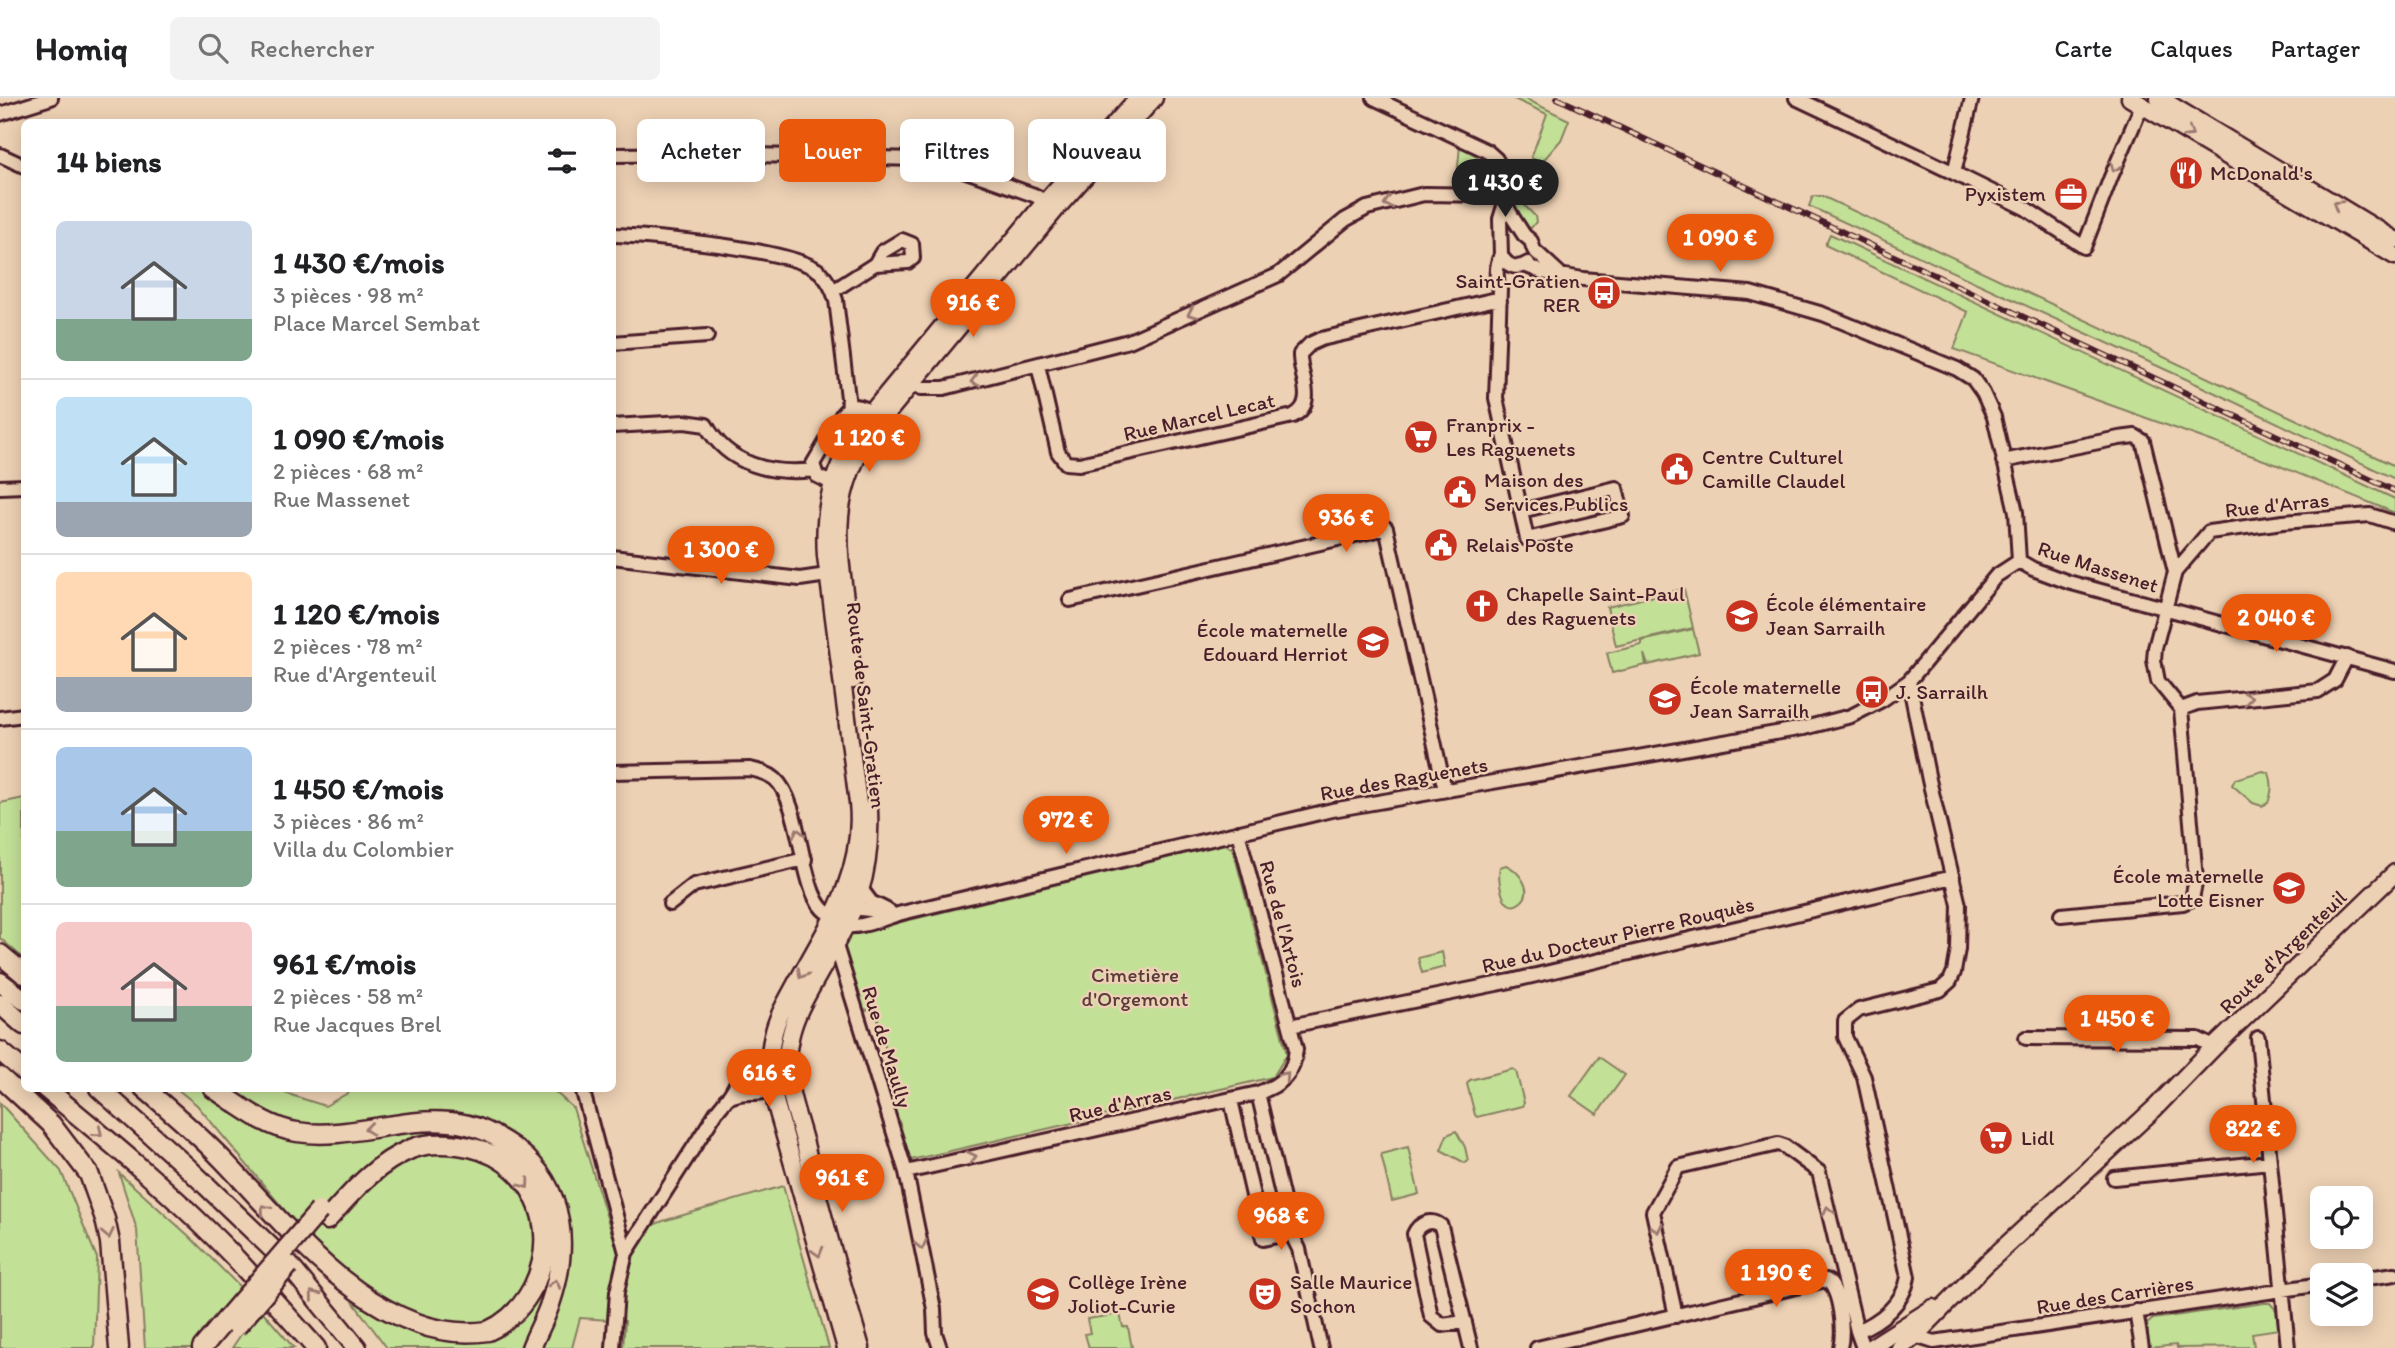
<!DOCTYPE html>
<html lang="fr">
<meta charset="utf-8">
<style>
:root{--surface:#fff;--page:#f2f2f2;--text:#202124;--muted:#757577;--line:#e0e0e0;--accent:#ea580c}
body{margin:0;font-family:Itim,sans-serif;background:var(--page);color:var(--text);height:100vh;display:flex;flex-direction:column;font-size:26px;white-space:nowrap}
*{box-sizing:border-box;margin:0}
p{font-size:23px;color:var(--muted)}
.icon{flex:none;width:38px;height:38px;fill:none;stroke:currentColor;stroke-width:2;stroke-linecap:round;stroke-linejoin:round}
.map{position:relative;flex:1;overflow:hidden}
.sheet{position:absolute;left:21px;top:21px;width:595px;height:973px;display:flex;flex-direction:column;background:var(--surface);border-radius:10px;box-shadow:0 4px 18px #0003}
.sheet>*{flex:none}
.top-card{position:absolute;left:637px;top:21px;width:665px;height:63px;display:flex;gap:14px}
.controls{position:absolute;left:2310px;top:1088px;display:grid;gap:14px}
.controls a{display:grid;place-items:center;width:63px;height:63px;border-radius:10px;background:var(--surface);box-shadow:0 4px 18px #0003;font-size:35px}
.price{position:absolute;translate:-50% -60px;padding:0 16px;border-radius:24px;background:var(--accent);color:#fff;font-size:23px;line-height:46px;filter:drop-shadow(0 2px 4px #0008)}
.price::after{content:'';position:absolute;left:50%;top:42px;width:21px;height:16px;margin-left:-10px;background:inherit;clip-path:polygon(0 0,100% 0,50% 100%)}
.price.current{background:#222;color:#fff}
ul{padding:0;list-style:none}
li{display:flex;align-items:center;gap:21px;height:175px;padding:0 35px}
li+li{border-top:2px solid var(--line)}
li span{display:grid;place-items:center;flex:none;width:196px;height:140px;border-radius:10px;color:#555}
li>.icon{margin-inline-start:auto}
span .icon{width:84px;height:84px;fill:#fffc;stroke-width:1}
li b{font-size:30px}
h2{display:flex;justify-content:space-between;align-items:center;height:84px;padding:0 35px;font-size:30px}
.pill{padding:0 24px;border-radius:10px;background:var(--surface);box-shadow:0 4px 18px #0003;font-size:24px;line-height:63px}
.pill.current{background:var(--accent);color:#fff}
header{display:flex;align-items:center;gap:42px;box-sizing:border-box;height:98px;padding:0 35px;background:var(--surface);border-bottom:2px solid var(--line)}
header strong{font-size:33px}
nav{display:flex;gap:38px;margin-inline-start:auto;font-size:24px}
.search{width:490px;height:63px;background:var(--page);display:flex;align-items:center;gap:18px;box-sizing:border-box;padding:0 24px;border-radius:10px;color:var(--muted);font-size:26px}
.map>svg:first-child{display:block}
.green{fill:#c3e097;stroke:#868061;stroke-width:2}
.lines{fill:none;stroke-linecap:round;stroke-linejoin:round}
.minor-casing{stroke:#4a1f2b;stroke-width:18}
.major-casing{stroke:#4a1f2b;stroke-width:21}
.highway-casing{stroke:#4a1f2b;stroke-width:23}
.minor{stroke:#edd1b4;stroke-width:12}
.major{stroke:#edd1b4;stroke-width:16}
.highway{stroke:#edd1b4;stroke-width:18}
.rail-casing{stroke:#4a1f2b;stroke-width:6}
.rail{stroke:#edd1b4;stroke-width:3.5;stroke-dasharray:10;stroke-linecap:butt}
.highway-bridge-casing{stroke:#4a1f2b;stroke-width:23;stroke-linecap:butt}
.highway-bridge{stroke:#edd1b4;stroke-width:18}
.oneway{stroke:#9c7870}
.labels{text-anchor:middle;stroke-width:5;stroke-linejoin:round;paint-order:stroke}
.poi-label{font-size:21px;fill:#4a1f2b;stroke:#edd1b4;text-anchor:start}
.street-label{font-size:21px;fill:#4a1f2b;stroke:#edd1b4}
.park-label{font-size:21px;fill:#5c3c3b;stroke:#edd1b4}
</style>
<header>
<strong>Homiq</strong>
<div class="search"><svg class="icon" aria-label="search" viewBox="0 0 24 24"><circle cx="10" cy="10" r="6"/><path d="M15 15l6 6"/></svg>Rechercher</div>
<nav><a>Carte</a><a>Calques</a><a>Partager</a></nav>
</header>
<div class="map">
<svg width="2395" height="1250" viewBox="0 0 2395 1250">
<rect width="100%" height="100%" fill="#edd1b4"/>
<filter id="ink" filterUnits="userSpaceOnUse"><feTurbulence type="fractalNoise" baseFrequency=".0143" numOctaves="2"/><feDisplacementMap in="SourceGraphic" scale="14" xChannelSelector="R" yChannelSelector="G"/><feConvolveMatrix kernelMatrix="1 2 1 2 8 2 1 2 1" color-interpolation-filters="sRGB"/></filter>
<g filter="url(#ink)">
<path class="green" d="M1512 0H1524L1569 22 1561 42 1541 65 1531 60 1547 16Z
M1460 47C1478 54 1486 70 1487 88L1481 91 1456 90Z
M1526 69 1537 73 1535 78 1523 87 1520 85 1512 86 1513 75Z
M1519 96H1524L1525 108 1535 118 1536 124 1531 130H1526L1515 114 1512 102Z
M1813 98H1822L2395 368V381L2186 281 1809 108Z
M1830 136 2395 401V415L2275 366 1954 251 1968 214 1825 147Z
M1684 491 1693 530 1616 548 1607 509Z
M1693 531 1699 555 1648 567 1644 556 1646 567 1612 575 1607 555 1642 547V543Z
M2263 673 2269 675C2273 686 2272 694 2268 705L2262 708 2253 705 2232 687 2235 681Z
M24 700V861L0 840V705Z
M1225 746 1233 751 1287 956 1273 979 911 1062 903 1058 887 1001 896 992 876 913 862 911 843 845 847 837Z
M1506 767C1517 771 1535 792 1521 804 1502 819 1497 780 1500 769Z
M1442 854 1445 869 1422 875 1418 860Z
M1599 959 1625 977 1597 1016 1571 998Z
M1513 971 1516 973 1524 1005 1522 1008 1477 1019 1475 1017 1467 986 1470 982Z
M177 991H281L285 995 325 1008 355 991H552L573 1010 612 1136 626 1138 663 1123 783 1088 829 1250H623L625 1223 580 1220 572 1250H387L292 1121 197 1007Z
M0 1005 61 1073 97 1160 94 1250H0Z
M1456 1033 1465 1049 1468 1063 1465 1065 1441 1052 1447 1037Z
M1408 1049 1419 1096 1392 1103 1381 1056Z
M119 1075 189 1138 242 1191 193 1250H145L137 1132Z
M2264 1205H2270L2276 1212 2279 1231 2252 1235 2254 1249 2177 1250 2176 1247 2149 1250 2147 1226 2153 1221Z
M263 1214 294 1250H232L242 1235 244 1236Z
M1120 1216 1123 1229H1128L1132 1250H1089L1085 1236 1090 1235 1087 1221Z"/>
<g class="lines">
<g class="minor-casing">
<path id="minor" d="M1374 0 1487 53 1496 61 1501 70 1505 105 1513 120 1524 137 1531 143 1534 152 1559 175
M1796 0 1954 75 1972 0
M0 16 51 0
M0 57 24 68
M612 57 711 56 918 61 952 68 1034 97 1052 107
M1954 75 2025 110 2084 149 2111 79 2142 7
M1505 105 1500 121 1501 157C1507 169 1518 172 1528 165
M612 137C651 138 794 151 820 174 828 182 833 192 836 202L849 308
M1501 157C1496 167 1495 181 1500 191L1496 300 1527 441 1623 418 1616 390 1521 413
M1524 167 1542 174 1583 181 1750 195 1823 216 1957 271 1973 281 1983 295 1994 319 2016 414 2019 463
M833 193 875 166 908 164 913 160 912 146 902 142 882 154 875 166
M612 245 707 238
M1038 267 1058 354 1066 365 1079 366 1293 318C1318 305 1299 277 1300 256L1310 246 1321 241 1492 202 1500 203
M905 280 921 290H944L1129 243 1278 177 1345 122 1367 110 1424 96 1491 97 1504 96
M612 328 685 324 706 327C728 367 771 377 814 372
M2003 363 2119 340 2135 338 2143 343 2175 474
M840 379 827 383 817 378 813 366 843 315C853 303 865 309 876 318
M0 389 24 388
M612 459 800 481 834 476
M2019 463 2033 471 2068 484 2395 573
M1070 502 1386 430 1445 692
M2181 611 2197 605 2318 593 2335 582 2347 559
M0 620 24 617
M612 674 750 671C759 673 768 675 775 681 805 708 799 810 833 817L850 810 890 814
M862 792 871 804 887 812
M670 806 694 787 805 761
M2061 817 2183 805 2192 801 2196 781 2181 611 2158 583 2154 562 2155 550 2175 474 2209 434 2283 424 2370 417 2395 425
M840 826C854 834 887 819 902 815L1332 712 1804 630 1851 618 1882 602 1909 583 1996 478 2019 463
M834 841 906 1074 934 1211 935 1235 940 1250
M1290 928 1511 883 1953 779
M2026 940 2198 941 2214 949
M2258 940 2288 1250
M582 990 626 1155
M1231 1002 1263 1141 1291 1135 1258 995
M906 1074 1258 995C1281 987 1294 976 1296 951L1238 734
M2114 1080 2270 1064
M1291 1135 1299 1151 1321 1250
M2361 1181 2395 1176
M2136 1213 2142 1250
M1676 1218 1653 1114 1678 1069 1778 1046 1784 1048 1819 1074 1857 1233 1863 1250
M1465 1224 1442 1227 1431 1218 1414 1136C1419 1125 1431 1120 1441 1128L1471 1250
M1857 1233C1880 1224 1904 1205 1908 1179L1864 979 1845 939V923L1859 912 1940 892 1950 883 1954 874 1958 851 1959 807 1929 682 1909 583
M1915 1238 1934 1244 2322 1186
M613 1250 617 1194 626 1155 717 1013C723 1006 730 998 734 990 749 959 759 961 787 980 759 1006 751 987 726 1001
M1537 1250 1826 1182C1841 1191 1844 1234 1840 1250"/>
</g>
<g class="major-casing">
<path id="major" d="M2130 0 2395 158
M2159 0 2395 142
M853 582C850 563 850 543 848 523 838 448 827 397 874 331L1056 111 1154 0
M846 1250 776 1007C771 984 767 961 773 938 777 918 788 901 797 884 829 827 865 773 858 705L826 458C822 400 837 360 872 314L1046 103 1138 0
M861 1250C842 1185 822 1120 807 1054 798 1015 780 981 790 940 795 915 809 894 821 872 855 812 872 783 869 712
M1870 1250 1933 1210
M1900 1250 1915 1238 1986 1166 2155 1010 2214 949 2395 775"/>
</g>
<g class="highway-casing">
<path id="highway" d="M0 856 24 876
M0 884 24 902
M0 906 24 927
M0 953 24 973
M0 979 51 1026 89 1076 105 1121 110 1144 119 1250
M45 990C112 1045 178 1100 237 1162 264 1191 290 1221 316 1250
M99 990 188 1070 288 1166 357 1250
M144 990C171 1013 198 1036 223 1062 286 1127 379 1250 488 1233 508 1224 523 1208 533 1189 564 1126 529 1055 458 1047 442 1045 426 1045 411 1051 375 1066 352 1094 327 1122
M213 990C239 1007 265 1029 297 1034 348 1042 399 1019 450 1024 476 1026 496 1037 517 1052 566 1090 569 1151 550 1206 545 1221 537 1235 531 1250
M202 1250 227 1220"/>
</g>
<use href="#minor" class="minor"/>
<use href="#major" class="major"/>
<use href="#highway" class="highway"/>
<g class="rail-casing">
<path id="rail" d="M1557 0 2395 393"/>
</g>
<use href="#rail" class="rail"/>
<g class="highway-bridge-casing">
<path id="highway-bridge" d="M227 1220 319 1113
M237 1228 289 1167"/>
</g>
<use href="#highway-bridge" class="highway-bridge"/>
</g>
<defs><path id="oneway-chevron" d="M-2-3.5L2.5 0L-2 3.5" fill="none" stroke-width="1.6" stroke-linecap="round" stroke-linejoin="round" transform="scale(1.75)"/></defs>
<g class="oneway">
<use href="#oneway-chevron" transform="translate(2189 35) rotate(31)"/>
<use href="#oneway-chevron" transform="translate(2115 69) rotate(114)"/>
<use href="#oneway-chevron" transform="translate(1388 105) rotate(164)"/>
<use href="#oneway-chevron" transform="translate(2337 107) rotate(-149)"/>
<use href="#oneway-chevron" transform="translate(1192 215) rotate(156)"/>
<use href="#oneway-chevron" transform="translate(975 283) rotate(166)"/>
<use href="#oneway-chevron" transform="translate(2248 600) rotate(-6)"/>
<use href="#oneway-chevron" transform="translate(798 735) rotate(-105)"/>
<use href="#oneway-chevron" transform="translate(802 876) rotate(119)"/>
<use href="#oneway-chevron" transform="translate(1285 978) rotate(-48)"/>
<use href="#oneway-chevron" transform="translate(369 1031) rotate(173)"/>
<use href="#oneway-chevron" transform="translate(98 1034) rotate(39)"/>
<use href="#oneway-chevron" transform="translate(972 1059) rotate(-13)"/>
<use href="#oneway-chevron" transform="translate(525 1086) rotate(54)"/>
<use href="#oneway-chevron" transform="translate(265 1111) rotate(-130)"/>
<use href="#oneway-chevron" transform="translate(1828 1113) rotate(-103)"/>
<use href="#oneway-chevron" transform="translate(1657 1130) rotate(78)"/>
<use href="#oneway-chevron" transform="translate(108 1136) rotate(78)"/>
<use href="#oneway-chevron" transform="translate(921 1147) rotate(78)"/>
<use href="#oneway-chevron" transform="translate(818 1154) rotate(74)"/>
<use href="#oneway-chevron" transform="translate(555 1186) rotate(-76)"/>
<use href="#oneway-chevron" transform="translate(314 1197) rotate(-129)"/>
</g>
</g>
<defs>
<g id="restaurant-disc" transform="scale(1.75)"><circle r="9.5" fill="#c8321e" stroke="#edd1b4"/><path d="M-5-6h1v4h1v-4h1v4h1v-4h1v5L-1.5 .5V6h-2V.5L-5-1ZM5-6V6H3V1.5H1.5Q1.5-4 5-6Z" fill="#fff"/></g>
<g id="office-disc" transform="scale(1.75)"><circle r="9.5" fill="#c8321e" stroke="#edd1b4"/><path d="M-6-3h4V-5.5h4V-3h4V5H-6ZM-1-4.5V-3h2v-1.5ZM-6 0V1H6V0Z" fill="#fff"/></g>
<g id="bus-disc" transform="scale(1.75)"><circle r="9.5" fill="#c8321e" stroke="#edd1b4"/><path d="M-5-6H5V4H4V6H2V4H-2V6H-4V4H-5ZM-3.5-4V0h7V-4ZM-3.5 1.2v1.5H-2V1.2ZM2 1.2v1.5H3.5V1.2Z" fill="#fff"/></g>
<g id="supermarket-disc" transform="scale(1.75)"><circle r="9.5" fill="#c8321e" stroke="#edd1b4"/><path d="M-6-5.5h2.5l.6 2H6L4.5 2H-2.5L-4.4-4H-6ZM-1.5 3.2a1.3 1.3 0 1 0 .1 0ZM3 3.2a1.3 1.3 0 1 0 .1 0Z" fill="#fff"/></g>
<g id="civic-disc" transform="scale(1.75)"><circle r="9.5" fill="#c8321e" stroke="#edd1b4"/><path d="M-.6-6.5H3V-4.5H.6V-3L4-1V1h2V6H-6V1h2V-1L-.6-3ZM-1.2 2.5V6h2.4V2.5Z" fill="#fff"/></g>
<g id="church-disc" transform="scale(1.75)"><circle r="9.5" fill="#c8321e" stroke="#edd1b4"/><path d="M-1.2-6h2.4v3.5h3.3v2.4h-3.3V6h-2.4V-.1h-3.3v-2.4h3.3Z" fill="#fff"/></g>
<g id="school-disc" transform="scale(1.75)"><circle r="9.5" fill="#c8321e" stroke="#edd1b4"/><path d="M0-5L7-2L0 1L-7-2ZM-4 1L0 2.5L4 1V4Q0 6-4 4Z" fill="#fff"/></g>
<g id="theatre-disc" transform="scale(1.75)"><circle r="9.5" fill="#c8321e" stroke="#edd1b4"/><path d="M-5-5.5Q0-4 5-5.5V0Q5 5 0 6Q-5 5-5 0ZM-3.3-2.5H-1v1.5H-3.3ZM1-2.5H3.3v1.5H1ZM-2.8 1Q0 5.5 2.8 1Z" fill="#fff"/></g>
</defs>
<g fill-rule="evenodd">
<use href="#restaurant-disc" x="2186" y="75"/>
<use href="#office-disc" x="2071" y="96"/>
<use href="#bus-disc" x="1604" y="195"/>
<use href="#supermarket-disc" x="1421" y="339"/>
<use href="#civic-disc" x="1677" y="371"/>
<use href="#civic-disc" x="1460" y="394"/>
<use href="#civic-disc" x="1441" y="447"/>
<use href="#church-disc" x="1482" y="508"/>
<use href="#school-disc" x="1742" y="518"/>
<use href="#school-disc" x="1373" y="544"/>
<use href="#bus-disc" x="1872" y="594"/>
<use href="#school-disc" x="1665" y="601"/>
<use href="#school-disc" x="2289" y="790"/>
<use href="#supermarket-disc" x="1996" y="1040"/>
<use href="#school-disc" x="1043" y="1196"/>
<use href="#theatre-disc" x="1265" y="1196"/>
</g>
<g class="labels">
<g class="poi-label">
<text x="2210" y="82">McDonald's</text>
<text x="2046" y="103" text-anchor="end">Pyxistem</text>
<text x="1580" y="190" text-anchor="end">Saint-Gratien<tspan x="1580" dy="24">RER</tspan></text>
<text x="1446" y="334">Franprix -<tspan x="1446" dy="24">Les Raguenets</tspan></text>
<text x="1702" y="366">Centre Culturel<tspan x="1702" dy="24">Camille Claudel</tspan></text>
<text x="1484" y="389">Maison des<tspan x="1484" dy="24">Services Publics</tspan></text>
<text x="1466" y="454">Relais Poste</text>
<text x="1506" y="503">Chapelle Saint-Paul<tspan x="1506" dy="24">des Raguenets</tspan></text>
<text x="1766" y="513">École élémentaire<tspan x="1766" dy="24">Jean Sarrailh</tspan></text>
<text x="1348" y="539" text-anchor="end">École maternelle<tspan x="1348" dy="24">Edouard Herriot</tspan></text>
<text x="1690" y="596">École maternelle<tspan x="1690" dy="24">Jean Sarrailh</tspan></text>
<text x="1896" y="601">J. Sarrailh</text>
<text x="2264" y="785" text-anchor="end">École maternelle<tspan x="2264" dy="24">Lotte Eisner</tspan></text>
<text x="2021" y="1047">Lidl</text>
<text x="1068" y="1191">Collège Irène<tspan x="1068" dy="24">Joliot-Curie</tspan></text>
<text x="1290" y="1191">Salle Maurice<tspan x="1290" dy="24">Sochon</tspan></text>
</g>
<g class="street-label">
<text transform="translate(1199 319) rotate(-13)" y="7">Rue Marcel Lecat</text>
<text transform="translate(2277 407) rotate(-6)" y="7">Rue d'Arras</text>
<text transform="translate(2098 469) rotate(18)" y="7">Rue Massenet</text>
<text transform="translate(866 607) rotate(83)" y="7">Route de Saint-Gratien</text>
<text transform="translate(1404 681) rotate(-10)" y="7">Rue des Raguenets</text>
<text transform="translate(1283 826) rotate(75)" y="7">Rue de l'Artois</text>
<text transform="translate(1618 837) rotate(-13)" y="7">Rue du Docteur Pierre Rouquès</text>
<text transform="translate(2283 854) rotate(-44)" y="7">Route d'Argenteuil</text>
<text transform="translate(887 949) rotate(73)" y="7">Rue de Maully</text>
<text transform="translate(1120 1006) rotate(-13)" y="7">Rue d'Arras</text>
<text transform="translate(2115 1197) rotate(-9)" y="7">Rue des Carrières</text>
</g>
<g class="park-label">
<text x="1135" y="884">Cimetière<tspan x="1135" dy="24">d'Orgemont</tspan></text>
</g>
</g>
</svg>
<div class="controls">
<a><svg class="icon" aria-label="locate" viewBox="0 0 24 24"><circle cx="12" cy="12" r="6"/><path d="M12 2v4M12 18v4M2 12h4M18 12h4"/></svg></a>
<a><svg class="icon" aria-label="layers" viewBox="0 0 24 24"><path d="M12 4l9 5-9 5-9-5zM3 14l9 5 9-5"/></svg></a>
</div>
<b class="price current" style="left:1505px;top:121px">1 430 €</b>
<b class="price" style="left:1720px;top:176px">1 090 €</b>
<b class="price" style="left:973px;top:241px">916 €</b>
<b class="price" style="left:869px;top:376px">1 120 €</b>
<b class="price" style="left:1346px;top:456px">936 €</b>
<b class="price" style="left:721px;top:488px">1 300 €</b>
<b class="price" style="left:2276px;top:556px">2 040 €</b>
<b class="price" style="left:1066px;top:758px">972 €</b>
<b class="price" style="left:2117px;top:957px">1 450 €</b>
<b class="price" style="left:769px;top:1011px">616 €</b>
<b class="price" style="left:2253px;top:1067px">822 €</b>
<b class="price" style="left:842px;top:1116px">961 €</b>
<b class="price" style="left:1281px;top:1154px">968 €</b>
<b class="price" style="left:1776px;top:1211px">1 190 €</b>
<div class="top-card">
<a class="pill">Acheter</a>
<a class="pill current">Louer</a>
<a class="pill">Filtres</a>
<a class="pill">Nouveau</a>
</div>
<section class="sheet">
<h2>14 biens<svg class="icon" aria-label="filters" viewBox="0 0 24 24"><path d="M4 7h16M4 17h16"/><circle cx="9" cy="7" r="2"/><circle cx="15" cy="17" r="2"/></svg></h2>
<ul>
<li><span style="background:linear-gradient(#c9d6e8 70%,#7fa58c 0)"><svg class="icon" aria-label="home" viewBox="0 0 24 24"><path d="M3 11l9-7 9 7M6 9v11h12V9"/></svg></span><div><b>1 430 €/mois</b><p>3 pièces · 98 m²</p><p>Place Marcel Sembat</p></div></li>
<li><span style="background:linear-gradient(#bfe0f5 75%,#9aa5b1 0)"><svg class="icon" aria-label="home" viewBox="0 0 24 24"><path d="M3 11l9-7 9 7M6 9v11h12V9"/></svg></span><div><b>1 090 €/mois</b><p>2 pièces · 68 m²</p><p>Rue Massenet</p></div></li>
<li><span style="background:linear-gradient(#ffd9b3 75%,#9aa5b1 0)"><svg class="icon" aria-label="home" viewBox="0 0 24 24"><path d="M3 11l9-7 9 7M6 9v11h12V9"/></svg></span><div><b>1 120 €/mois</b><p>2 pièces · 78 m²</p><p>Rue d'Argenteuil</p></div></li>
<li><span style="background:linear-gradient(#a9c7e8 60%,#7fa58c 0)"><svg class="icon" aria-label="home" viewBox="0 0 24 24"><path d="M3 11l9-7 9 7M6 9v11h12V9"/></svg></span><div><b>1 450 €/mois</b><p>3 pièces · 86 m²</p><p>Villa du Colombier</p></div></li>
<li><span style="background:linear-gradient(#f6c9c9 60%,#7fa58c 0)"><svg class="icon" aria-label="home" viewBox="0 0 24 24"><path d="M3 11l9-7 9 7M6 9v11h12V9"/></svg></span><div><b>961 €/mois</b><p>2 pièces · 58 m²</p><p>Rue Jacques Brel</p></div></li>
</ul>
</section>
</div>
